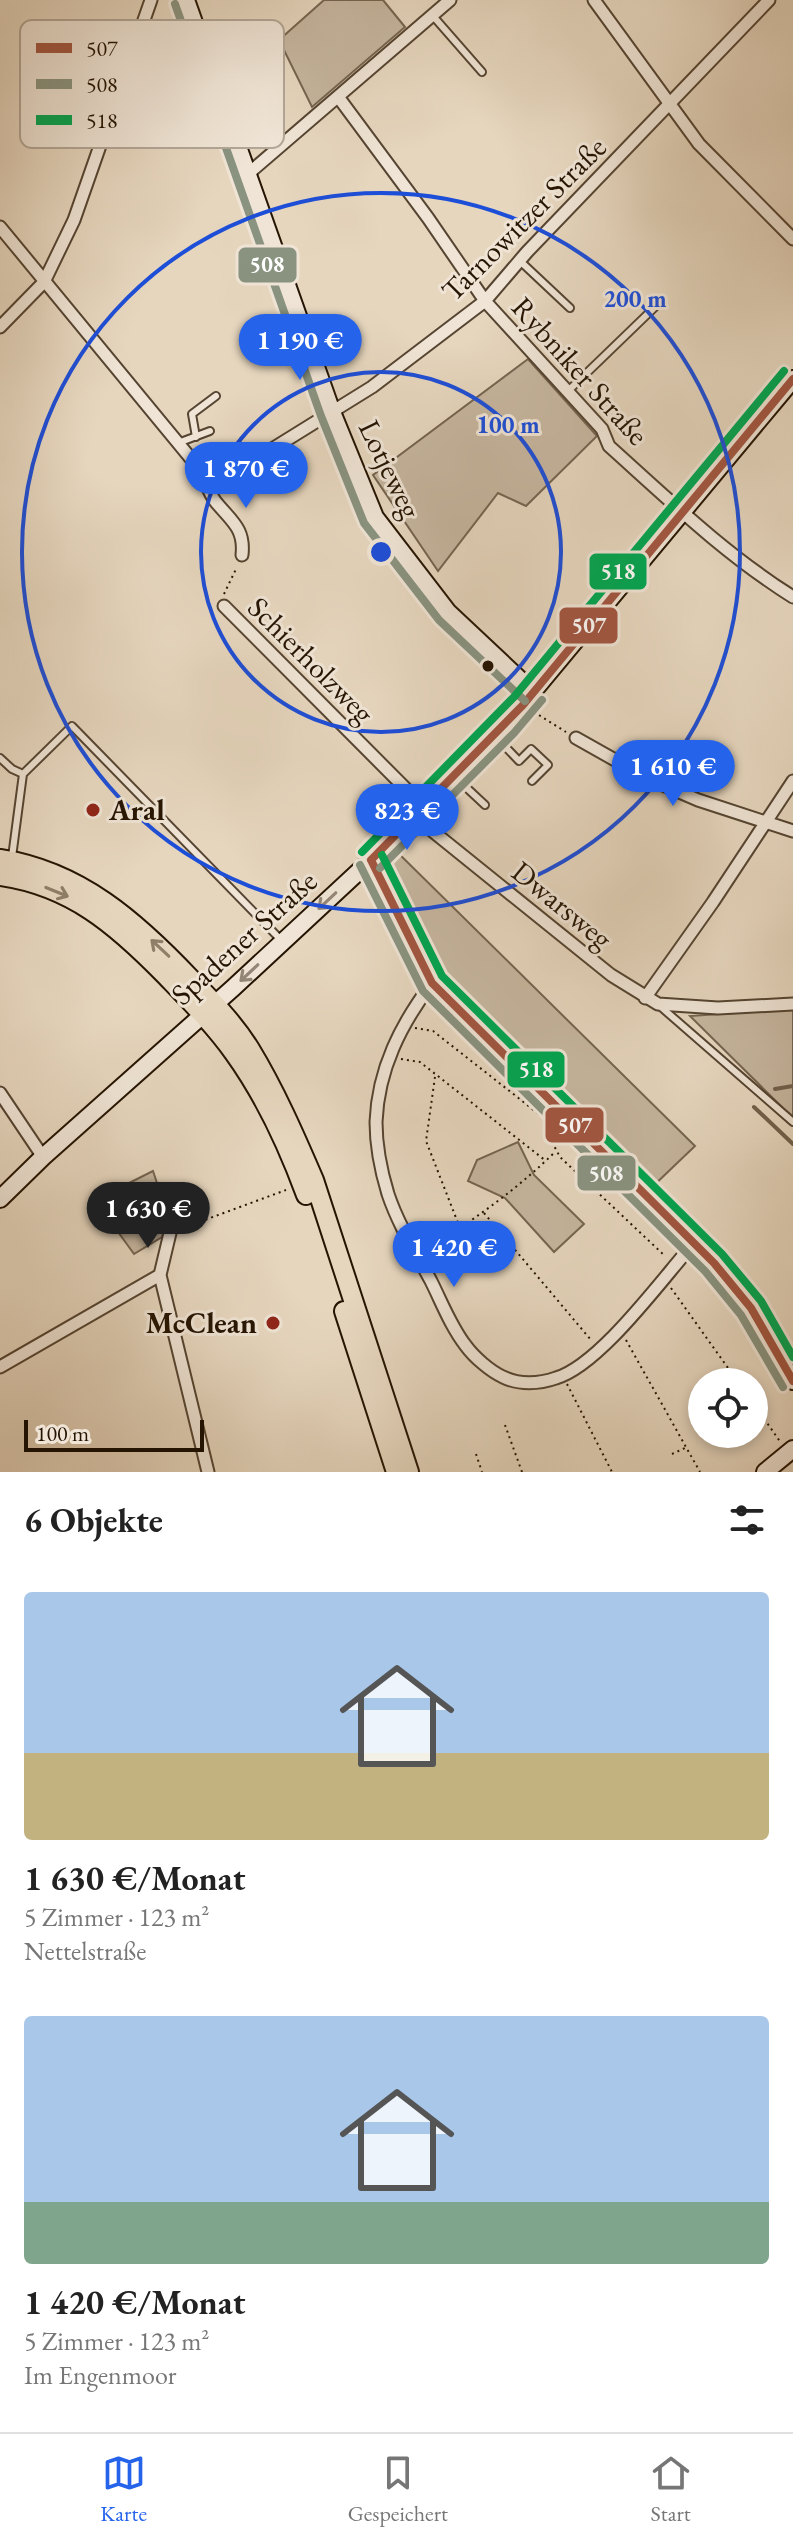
<!DOCTYPE html>
<html lang="de">
<meta charset="utf-8">
<style>
:root{--surface:#fff;--page:#f6f6f6;--text:#222;--muted:#767676;--line:#e0e0e0;--accent:#2563eb}
body{margin:0;font-family:"EB Garamond",serif;background:var(--page);color:var(--text);height:100vh;display:flex;flex-direction:column;font-size:30px;white-space:nowrap}
*{box-sizing:border-box;margin:0}
p{font-size:26px;color:var(--muted)}
.icon{flex:none;width:44px;height:44px;fill:none;stroke:currentColor;stroke-width:2;stroke-linecap:round;stroke-linejoin:round}
.map{position:relative;height:1472px;overflow:hidden}
.drawer{display:flex;flex-direction:column;background:var(--surface);flex:1}
.drawer>*{flex:none}
.fabs{position:absolute;left:688px;top:1368px;display:grid;gap:16px}
.fabs a{display:grid;place-items:center;width:80px;height:80px;border-radius:50%;background:var(--surface);box-shadow:0 4px 12px #0003;font-size:40px}
.scale{position:absolute;left:24px;bottom:20px;width:180px;box-sizing:border-box;padding-left:8px;border:4px solid #251402;border-top:0;font-size:22px;line-height:28px;white-space:nowrap;color:#251402;-webkit-text-stroke:6px #efe4d5;paint-order:stroke}
.price{position:absolute;translate:-50% -68px;padding:0 18px;border-radius:28px;background:var(--accent);color:#fff;font-size:26px;line-height:52px;filter:drop-shadow(0 2px 4px #0008)}
.price::after{content:'';position:absolute;left:50%;top:48px;width:24px;height:18px;margin-left:-12px;background:inherit;clip-path:polygon(0 0,100% 0,50% 100%)}
.price.selected{background:#222;color:#fff}
ul{padding:0;list-style:none}
li{display:grid;align-content:center;gap:16px;height:424px;padding:0 24px}
li span{display:grid;place-items:center;height:248px;border-radius:8px;color:#555}
li>.icon{margin-inline-start:auto}
span .icon{width:144px;height:144px;fill:#fffc;stroke-width:1}
li b{font-size:34px}
h2{display:flex;justify-content:space-between;align-items:center;height:96px;padding:0 24px;font-size:34px}
.tabs{display:flex;justify-content:space-around;align-items:center;height:112px;border-top:2px solid var(--line);background:var(--surface);font-size:22px;color:var(--muted)}
.tabs a{display:grid;justify-items:center;gap:4px}
.tabs .selected{color:var(--accent)}
.map>svg:first-child{display:block}
.green{fill:#c5b59e;stroke:#756450;stroke-width:2}
.lines{fill:none;stroke-linecap:round;stroke-linejoin:round}
.stream{stroke:#71614c;stroke-width:4}
.lane-casing{stroke:#554431;stroke-width:10}
.street-casing{stroke:#554431;stroke-width:15}
.secondary-casing{stroke:#251402;stroke-width:20}
.primary-casing{stroke:#251402;stroke-width:22}
.path{stroke:#251402;stroke-width:2;stroke-dasharray:2 4;stroke-linecap:butt}
.lane{stroke:#efe4d5;stroke-width:6}
.street{stroke:#efe4d5;stroke-width:11}
.secondary{stroke:#efe4d5;stroke-width:16}
.primary{stroke:#e6d6be;stroke-width:18}
.bus-1-casing{stroke:#efe4d5;stroke-width:14}
.bus-2-casing{stroke:#efe4d5;stroke-width:14}
.bus-3-casing{stroke:#efe4d5;stroke-width:14}
.bus-1{stroke:#a25641;stroke-width:8}
.bus-2{stroke:#899380;stroke-width:8}
.bus-3{stroke:#00a651;stroke-width:8}
.oneway{stroke:#8f7f69}
.oneway2{stroke:#948676}
.ring{fill:none;stroke:#1d4ed8;stroke-width:4}
.bus-dot{fill:#251402;stroke:#efe4d5;stroke-width:3}
.poi-dot{fill:#8f2418;stroke:#efe4d5;stroke-width:3}
.labels{text-anchor:middle;stroke-width:6;stroke-linejoin:round;paint-order:stroke}
.street-label{font-size:30px;fill:#251402;stroke:#efe4d5}
.poi-label{font-size:30px;font-weight:bold;fill:#251402;stroke:#efe4d5;text-anchor:start}
.key{fill:#efe4d5;stroke:#b2a696;stroke-width:2}
.key-label{font-size:22px;fill:#251402}
.centre{fill:#1d4ed8;stroke:#efe4d5;stroke-width:4}
.ring-label{font-size:24px;text-anchor:middle;font-weight:bold;fill:#1d4ed8;stroke:#efe4d5;stroke-width:6;stroke-linejoin:round;paint-order:stroke}
.line-badge{stroke:#efe4d5;stroke-width:3}
.badge-label{font-size:22px;text-anchor:middle;font-weight:bold;fill:#fff}
</style>
<div class="map">
<svg width="793" height="1472" viewBox="0 0 793 1472">
<rect width="100%" height="100%" fill="#e6d6be"/>
<filter id="stains"><feTurbulence type="fractalNoise" baseFrequency=".0025" numOctaves="4"/><feColorMatrix values="0 0 0 0 .2 0 0 0 0 .09 0 0 0 0 .02 0 0 0 .5 -.17"/></filter>
<radialGradient id="worn" r=".72"><stop offset=".6" stop-color="#630" stop-opacity="0"/><stop offset="1" stop-color="#630" stop-opacity=".3"/></radialGradient>
<path class="green" d="M324 0H383L405 27 312 107 279 40Z
M528 359 597 436 526 506 498 493 438 571 373 475Z
M388 843 695 1146 650 1189 434 982 373 858Z
M793 1009V1118L690 1016Z
M518 1142 534 1175 584 1224 554 1252 505 1198 468 1181 477 1160Z
M153 1171 168 1216 162 1237 134 1254 95 1200Z"/>
<g class="lines">
<path class="stream" d="M775 1089 793 1086
M754 1107 793 1144"/>
<g class="lane-casing">
<path id="lane" d="M433 16 482 72
M520 261 570 308
M567 392 656 306
M196 437 192 414 216 396
M178 443 210 431
M497 738 519 761 531 749 548 765 532 781
M0 758 12 769 23 774
M454 776 485 805
M12 857 23 774 72 726 282 941
M661 1007 793 1122"/>
</g>
<g class="street-casing">
<path id="street" d="M594 0 699 144 793 239
M339 98 428 218 485 301 602 429 609 446C668 499 726 555 793 597
M249 173 450 0
M0 227 202 472C205 482 209 492 215 501 231 521 245 528 242 555
M0 327 44 282 74 220 151 0
M202 472 215 478 227 477 372 387 485 301 527 252 769 0
M224 606 424 807
M576 738 647 778 698 800 793 831
M415 817 611 975 658 1004 718 1008 793 1004
M432 983C401 1024 378 1069 376 1122 376 1146 381 1171 388 1194 398 1224 416 1253 431 1281 442 1303 451 1327 466 1346 474 1357 490 1371 503 1377 519 1385 539 1384 556 1378 600 1365 662 1279 694 1243
M645 998 713 902 793 781
M0 1093 43 1157
M175 1212 160 1275 208 1472
M0 1367 160 1275"/>
</g>
<g class="secondary-casing">
<path id="secondary" d="M186 0 332 412 375 517 448 612 533 692
M371 860 432 983 714 1263 751 1308 793 1381
M0 1199 43 1157 233 988 371 860 505 725 793 379
M765 1472 793 1449"/>
</g>
<g class="primary-casing">
<path id="primary" d="M0 859C80 871 137 922 191 979 212 1001 234 1023 250 1049 275 1090 295 1136 314 1180L409 1472
M0 876C71 886 116 925 165 975 189 1000 214 1025 234 1053 265 1096 288 1146 306 1195
M344 1311 396 1472"/>
</g>
<path class="path" d="M224 594 237 567
M534 712 566 732
M415 1028 433 1031 549 1122
M401 1059 420 1062 546 1161
M435 1077 426 1141 460 1228
M551 1122 545 1129 560 1157 665 1256
M484 1213 591 1340
M183 1228 286 1190
M427 1249C474 1220 516 1190 555 1152
M671 1288 738 1382
M626 1340 700 1472
M722 1379 731 1374
M567 1384 612 1472
M754 1404 781 1443
M505 1425 522 1472
M476 1454 482 1472
M672 1454 685 1448"/>
<use href="#lane" class="lane"/>
<use href="#street" class="street"/>
<use href="#secondary" class="secondary"/>
<use href="#primary" class="primary"/>
<g class="bus-1-casing">
<path id="bus-1" d="M371 860 432 983 714 1263 751 1308 793 1381
M371 860 523 705 793 379"/>
</g>
<g class="bus-2-casing">
<path id="bus-2" d="M175 4 321 416 364 523 439 620 525 701
M360 865 423 991 705 1271 741 1315 783 1387
M380 868 514 733 542 700"/>
</g>
<g class="bus-3-casing">
<path id="bus-3" d="M362 852 514 697 784 371
M382 855 442 976 722 1254 761 1301 793 1357"/>
</g>
<use href="#bus-1" class="bus-1"/>
<use href="#bus-2" class="bus-2"/>
<use href="#bus-3" class="bus-3"/>
</g>
<defs><path id="oneway-shaft" d="M-6 0H5M1.5-3L5.5 0L1.5 3" fill="none" stroke-width="1.6" stroke-linecap="round" stroke-linejoin="round" transform="scale(2)"/></defs>
<g class="oneway">
<use href="#oneway-shaft" transform="translate(57 892) rotate(22)"/>
<use href="#oneway-shaft" transform="translate(160 948) rotate(-137)"/>
</g>
<g class="oneway2">
<use href="#oneway-shaft" transform="translate(327 901) rotate(137)"/>
<use href="#oneway-shaft" transform="translate(249 973) rotate(137)"/>
</g>
<g class="ring">
<circle cx="381" cy="552" r="180"/>
<circle cx="381" cy="552" r="359"/>
</g>
<circle class="bus-dot" cx="488" cy="666" r="7"/>
<g class="poi-dot">
<circle cx="93" cy="810" r="8"/>
<circle cx="273" cy="1323" r="8"/>
</g>
<g class="labels">
<g class="street-label">
<text transform="translate(524 219) rotate(-45)" y="10">Tarnowitzer Straße</text>
<text transform="translate(580 371) rotate(48)" y="10">Rybniker Straße</text>
<text transform="translate(390 469) rotate(64)" y="10">Lotjeweg</text>
<text transform="translate(311 660) rotate(45)" y="10">Schierholzweg</text>
<text transform="translate(562 905) rotate(39)" y="10">Dwarsweg</text>
<text transform="translate(244 938) rotate(-42)" y="10">Spadener Straße</text>
</g>
<g class="poi-label">
<text x="109" y="820">Aral</text>
<text x="257" y="1333" text-anchor="end">McClean</text>
</g>
</g>
<rect x="20" y="20" width="264" height="128" rx="12" class="key"/>
<rect x="36" y="43" width="36" height="10" fill="#a25641"/>
<rect x="36" y="79" width="36" height="10" fill="#899380"/>
<rect x="36" y="115" width="36" height="10" fill="#00a651"/>
<g class="key-label">
<text x="86" y="56">507</text>
<text x="86" y="92">508</text>
<text x="86" y="128">518</text>
</g>
<circle cx="381" cy="552" r="12" class="centre"/>
<g class="ring-label">
<text x="635" y="307">200 m</text>
<text x="508" y="433">100 m</text>
</g>
<g class="line-badge">
<rect x="237" y="246" width="61" height="38" rx="8" fill="#899380"/>
<rect x="588" y="552" width="60" height="39" rx="8" fill="#00a651"/>
<rect x="558" y="606" width="61" height="39" rx="8" fill="#a25641"/>
<rect x="506" y="1050" width="60" height="39" rx="8" fill="#00a651"/>
<rect x="544" y="1106" width="61" height="38" rx="8" fill="#a25641"/>
<rect x="576" y="1154" width="61" height="38" rx="8" fill="#899380"/>
</g>
<g class="badge-label">
<text x="267" y="272">508</text>
<text x="618" y="579">518</text>
<text x="589" y="633">507</text>
<text x="536" y="1077">518</text>
<text x="575" y="1133">507</text>
<text x="606" y="1181">508</text>
</g>
<rect width="100%" height="100%" filter="url(#stains)"/>
<rect width="100%" height="100%" fill="url(#worn)"/>
</svg>
<div class="fabs">
<a><svg class="icon" aria-label="locate" viewBox="0 0 24 24"><circle cx="12" cy="12" r="6"/><path d="M12 2v4M12 18v4M2 12h4M18 12h4"/></svg></a>
</div>
<div class="scale">100 m</div>
<b class="price" style="left:300px;top:382px">1 190 €</b>
<b class="price" style="left:246px;top:510px">1 870 €</b>
<b class="price" style="left:673px;top:808px">1 610 €</b>
<b class="price" style="left:407px;top:852px">823 €</b>
<b class="price selected" style="left:148px;top:1250px">1 630 €</b>
<b class="price" style="left:454px;top:1289px">1 420 €</b>
</div>
<section class="drawer">
<h2>6 Objekte<svg class="icon" aria-label="filters" viewBox="0 0 24 24"><path d="M4 7h16M4 17h16"/><circle cx="9" cy="7" r="2"/><circle cx="15" cy="17" r="2"/></svg></h2>
<ul>
<li><span style="background:linear-gradient(#a9c7e8 65%,#c2b280 0)"><svg class="icon" aria-label="home" viewBox="0 0 24 24"><path d="M3 11l9-7 9 7M6 9v11h12V9"/></svg></span><div><b>1 630 €/Monat</b><p>5 Zimmer · 123 m²</p><p>Nettelstraße</p></div></li>
<li><span style="background:linear-gradient(#a9c7e8 75%,#7fa58c 0)"><svg class="icon" aria-label="home" viewBox="0 0 24 24"><path d="M3 11l9-7 9 7M6 9v11h12V9"/></svg></span><div><b>1 420 €/Monat</b><p>5 Zimmer · 123 m²</p><p>Im Engenmoor</p></div></li>
</ul>
</section>
<nav class="tabs">
<a class="selected"><svg class="icon" aria-label="map" viewBox="0 0 24 24"><path d="M3 6l6-2 6 2 6-2v14l-6 2-6-2-6 2zM9 4v14M15 6v14"/></svg>Karte</a>
<a><svg class="icon" aria-label="saved" viewBox="0 0 24 24"><path d="M7 4h10v16l-5-4-5 4z"/></svg>Gespeichert</a>
<a><svg class="icon" aria-label="home" viewBox="0 0 24 24"><path d="M3 11l9-7 9 7M6 9v11h12V9"/></svg>Start</a>
</nav>
